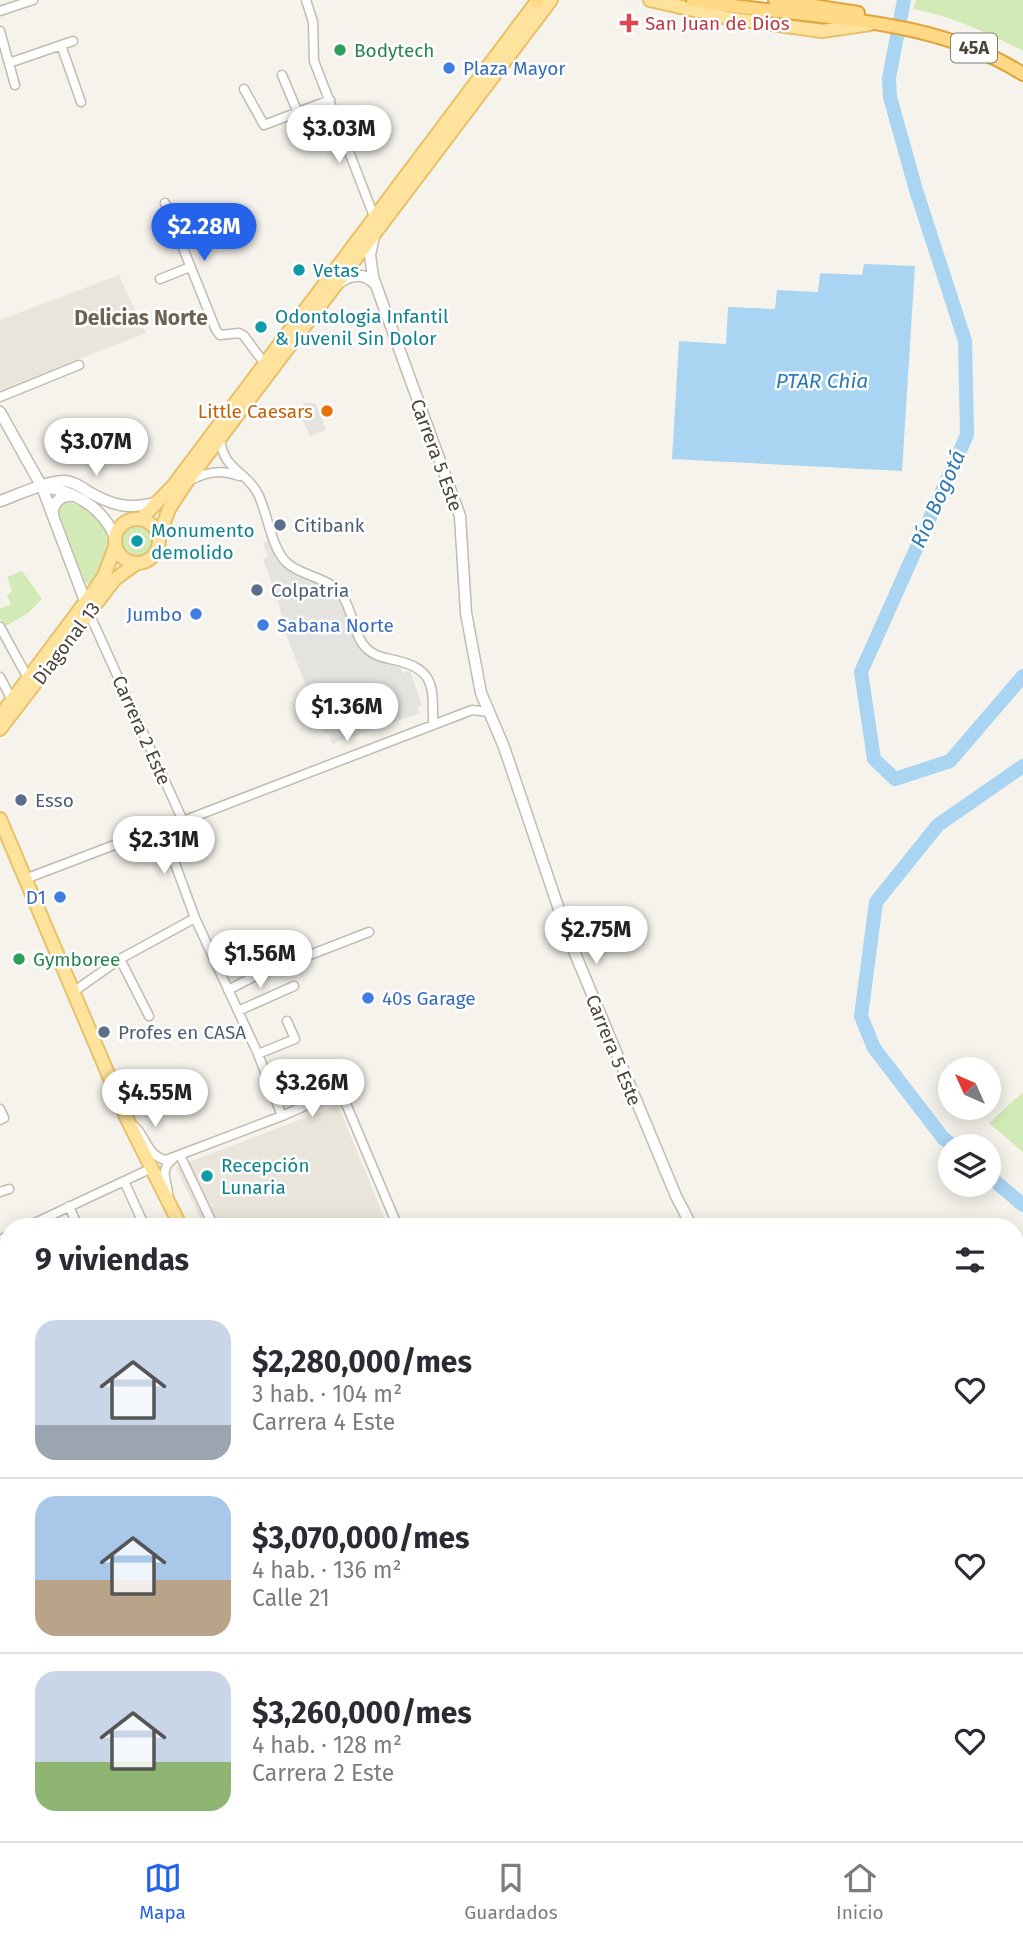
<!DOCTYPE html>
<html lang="es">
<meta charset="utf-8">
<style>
:root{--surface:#fff;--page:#f2f2f3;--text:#2b2b33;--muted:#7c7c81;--line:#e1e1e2;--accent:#2563eb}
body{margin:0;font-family:"Fira Sans",sans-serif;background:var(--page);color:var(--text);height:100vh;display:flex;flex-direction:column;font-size:26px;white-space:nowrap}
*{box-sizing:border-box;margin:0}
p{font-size:23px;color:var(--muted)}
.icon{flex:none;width:38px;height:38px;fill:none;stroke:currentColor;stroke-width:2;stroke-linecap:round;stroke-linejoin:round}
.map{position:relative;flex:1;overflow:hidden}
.side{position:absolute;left:0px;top:1218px;width:1024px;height:623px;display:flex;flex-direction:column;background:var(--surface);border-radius:28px 28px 0 0;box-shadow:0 4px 18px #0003}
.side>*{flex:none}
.needle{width:46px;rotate:315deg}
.controls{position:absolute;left:938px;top:1057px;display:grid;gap:14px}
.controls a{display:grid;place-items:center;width:63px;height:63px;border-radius:50%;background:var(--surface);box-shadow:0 4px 18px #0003;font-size:35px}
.price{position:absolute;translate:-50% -60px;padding:0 16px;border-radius:24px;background:#fff;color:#222;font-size:23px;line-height:46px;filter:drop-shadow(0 2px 4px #0008)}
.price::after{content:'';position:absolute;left:50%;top:42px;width:21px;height:16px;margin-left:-10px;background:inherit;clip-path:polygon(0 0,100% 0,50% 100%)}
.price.selected{background:var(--accent);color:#fff}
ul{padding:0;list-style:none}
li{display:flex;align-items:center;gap:21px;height:175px;padding:0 35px}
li+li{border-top:2px solid var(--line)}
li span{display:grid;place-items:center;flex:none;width:196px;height:140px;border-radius:21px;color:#555}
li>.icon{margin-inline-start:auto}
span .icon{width:84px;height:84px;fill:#fffc;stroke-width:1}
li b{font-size:30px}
h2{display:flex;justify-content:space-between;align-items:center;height:84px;padding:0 35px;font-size:30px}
.dock{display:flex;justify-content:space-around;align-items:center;height:98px;border-top:2px solid var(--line);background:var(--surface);font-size:19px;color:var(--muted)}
.dock a{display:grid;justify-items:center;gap:4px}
.dock .selected{color:var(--accent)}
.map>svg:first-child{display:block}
.residential{fill:#eae5da}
.green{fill:#d2eab5}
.parking{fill:#e5e3e0}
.water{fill:#a9d4f2}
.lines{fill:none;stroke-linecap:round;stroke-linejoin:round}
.river{stroke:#a9d4f2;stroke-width:14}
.minor-casing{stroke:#c2bbae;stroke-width:11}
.tertiary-casing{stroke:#c2bbae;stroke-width:13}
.primary-casing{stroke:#e6c16a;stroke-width:16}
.trunk-casing{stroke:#e0a43c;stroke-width:16}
.minor{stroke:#fff;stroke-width:8}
.tertiary{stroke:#fff;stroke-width:10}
.primary{stroke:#ffe39c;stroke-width:12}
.trunk{stroke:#ffd985;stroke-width:12}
.health-dot{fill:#e0444e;stroke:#fff;stroke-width:2.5}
.leisure-dot{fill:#2e9e5b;stroke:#fff;stroke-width:2.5}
.shop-dot{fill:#3f7fe0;stroke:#fff;stroke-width:2.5}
.culture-dot{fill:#0f9aa8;stroke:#fff;stroke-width:2.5}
.food-dot{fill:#e8710a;stroke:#fff;stroke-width:2.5}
.service-dot{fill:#5c6f8a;stroke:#fff;stroke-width:2.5}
.labels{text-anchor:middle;stroke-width:5;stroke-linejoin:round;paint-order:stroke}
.shield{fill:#fff;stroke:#817c74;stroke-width:2}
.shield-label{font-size:18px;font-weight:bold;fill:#4b4439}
.health-label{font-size:19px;fill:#be3a42;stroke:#fff;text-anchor:start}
.leisure-label{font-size:19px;fill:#27864d;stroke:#fff;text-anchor:start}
.shop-label{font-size:19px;fill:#366cbe;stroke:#fff;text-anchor:start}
.culture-label{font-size:19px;fill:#0d838f;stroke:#fff;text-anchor:start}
.food-label{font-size:19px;fill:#c56008;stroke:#fff;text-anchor:end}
.street-label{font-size:19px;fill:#4b4439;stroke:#fff}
.service-label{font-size:19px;fill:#4e5e75;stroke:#fff;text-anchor:start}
.neighbourhood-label{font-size:21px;font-weight:bold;fill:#6e6250;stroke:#fff}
.water-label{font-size:21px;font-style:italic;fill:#2e7ab2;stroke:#fff}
</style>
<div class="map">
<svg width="1023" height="1841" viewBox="0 0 1023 1841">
<rect width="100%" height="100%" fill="#f6f3ec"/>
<path class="residential" d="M119 275 146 333 0 390V320Z
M338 1105 388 1227H204L176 1167Z
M9 1307V1342L0 1346V1311Z
M4 1804 9 1820V1832H13L16 1841H0V1805Z
M55 1832H163L166 1841H58Z
M178 1832H376L379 1841H181Z
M387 1832H508L512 1841H390Z"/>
<path class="green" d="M916 0H1023V51C991 34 949 15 913 9Z
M60 501C112 507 118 544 92 584L85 583 57 508Z
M121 541a16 16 0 1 1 32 0a16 16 0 1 1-32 0Z
M22 571 42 599 28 613 4 627 0 618V609L11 604 7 596 12 590 7 577Z
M1023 1092V1152L989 1123Z"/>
<path class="parking" d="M306 402 316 404 326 430 310 436 297 409Z
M274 538 285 561 334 587 367 649 403 662 401 669 403 673 410 671 422 705 417 707 420 713 332 744 329 733H324L281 621 282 619 279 604 263 559 268 557 263 543Z"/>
<path class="water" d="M864 264 915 266 902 471 672 459 679 341 726 344 728 307 775 309 777 290 818 292 820 273 862 275Z"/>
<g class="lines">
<path class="river" d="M904 0 889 78 890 97 916 190 965 341 967 435 861 672 874 759 895 779 950 761 1023 676
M953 1146 943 1138 874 1048 861 1016 876 902 938 825 1023 766
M989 1176 1023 1205"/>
<g class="minor-casing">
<path id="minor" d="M306 0 313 22 314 61 375 219
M0 11 33 0
M0 31 15 85
M61 45 81 102
M9 63 73 41
M282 75 298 113
M244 89 264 125 330 100
M165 203 216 330 220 335 239 333 244 336 265 364
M160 279 190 267
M0 397 79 365
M220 438C223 471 246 470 258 494 268 514 271 548 287 563 303 577 329 577 342 595 353 611 353 634 366 648 373 655 381 657 390 659 435 668 433 684 433 725
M191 480C207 472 222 469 239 476
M89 613 183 821
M0 627 28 678
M0 677 12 700
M25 879 117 844
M120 959 149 1016
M228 990 253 977 369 932
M73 992 120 959 195 918
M238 1011 294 986
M258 1054 295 1039 287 1021
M0 1109 4 1118 0 1120
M282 1116 258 1054 195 918 170 850 173 832 183 821 472 710 490 712
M135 1127C147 1138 147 1156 166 1160L282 1116 332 1094 339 1095 344 1099 398 1227
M180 1155 214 1227
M124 1181 145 1227
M0 1192 9 1189
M168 1199C170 1184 157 1172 172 1160
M69 1206 78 1227
M26 1227 152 1168
M0 1240 9 1235
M0 1308 9 1304
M0 1379 9 1375
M1015 1532 1023 1530
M1015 1595 1023 1593
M1015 1617 1023 1614
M7 1629 9 1633
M1015 1744 1023 1742
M0 1775 6 1794
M35 1832 38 1841
M172 1832 174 1841
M381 1832 384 1841
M638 1832 641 1841
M903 1832 906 1841
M658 1841 681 1832"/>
</g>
<g class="tertiary-casing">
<path id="tertiary" d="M374 236 370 255 373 277 460 516 466 613 481 693 504 747 569 939 676 1196 692 1227
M339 283C351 274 364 272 375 284
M0 412 42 487 85 601
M43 487C75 491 102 507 115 537
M0 501C18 495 46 481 64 481 73 481 81 487 89 492 113 506 131 510 158 502
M53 515C52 502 62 494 74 496
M1015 1467 1023 1478
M0 1796 9 1793"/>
</g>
<g class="primary-casing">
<path id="primary" d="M650 0 728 18 822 31 870 24
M115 541a22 22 0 1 1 44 0a22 22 0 1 1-44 0Z
M141 519 173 486 538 0
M159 536 169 509 186 483 551 0
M0 716 95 589 104 576 115 547
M0 729 115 579 137 563
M0 819 128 1121 181 1227
M524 1832 529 1841"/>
</g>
<g class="trunk-casing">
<path id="trunk" d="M693 0C804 20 925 12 1023 74
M775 0 858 13
M537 2V0"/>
</g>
<use href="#minor" class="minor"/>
<use href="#tertiary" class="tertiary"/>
<use href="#primary" class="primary"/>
<use href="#trunk" class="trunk"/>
</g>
<path class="health-dot" d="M625.5 12.5h7v7h7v7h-7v7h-7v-7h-7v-7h7z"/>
<g class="leisure-dot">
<circle cx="340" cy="50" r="7"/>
<circle cx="19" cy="959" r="7"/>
</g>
<g class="shop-dot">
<circle cx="449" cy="68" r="7"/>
<circle cx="196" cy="614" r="7"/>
<circle cx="263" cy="625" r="7"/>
<circle cx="60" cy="897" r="7"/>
<circle cx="368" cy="998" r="7"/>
</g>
<g class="culture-dot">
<circle cx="299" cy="270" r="7"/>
<circle cx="261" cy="327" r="7"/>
<circle cx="137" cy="541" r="7"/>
<circle cx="207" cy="1176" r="7"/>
</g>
<circle class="food-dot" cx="327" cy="411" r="7"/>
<g class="service-dot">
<circle cx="280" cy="525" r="7"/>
<circle cx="257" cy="590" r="7"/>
<circle cx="21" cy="800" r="7"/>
<circle cx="104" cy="1032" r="7"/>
</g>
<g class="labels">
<rect class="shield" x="951" y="33.5" width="46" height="29" rx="5"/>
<g class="shield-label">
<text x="974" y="54">45A</text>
</g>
<g class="health-label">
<text x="645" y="30">San Juan de Dios</text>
</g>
<g class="leisure-label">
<text x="354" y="57">Bodytech</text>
<text x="33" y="966">Gymboree</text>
</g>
<g class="shop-label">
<text x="463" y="75">Plaza Mayor</text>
<text x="182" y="621" text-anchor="end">Jumbo</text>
<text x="277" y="632">Sabana Norte</text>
<text x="46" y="904" text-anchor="end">D1</text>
<text x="382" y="1005">40s Garage</text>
</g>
<g class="culture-label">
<text x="313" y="277">Vetas</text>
<text x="275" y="323">Odontologia Infantil<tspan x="275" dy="22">&amp; Juvenil Sin Dolor</tspan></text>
<text x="151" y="537">Monumento<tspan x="151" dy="22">demolido</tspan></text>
<text x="221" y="1172">Recepción<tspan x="221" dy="22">Lunaria</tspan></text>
</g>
<g class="food-label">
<text x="313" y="418">Little Caesars</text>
</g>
<g class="street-label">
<text transform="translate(437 455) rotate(70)" y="7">Carrera 5 Este</text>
<text transform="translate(66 643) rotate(-53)" y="7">Diagonal 13</text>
<text transform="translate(142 730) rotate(66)" y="7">Carrera 2 Este</text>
<text transform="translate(614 1050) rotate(68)" y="7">Carrera 5 Este</text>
</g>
<g class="service-label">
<text x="294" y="532">Citibank</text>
<text x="271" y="597">Colpatria</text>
<text x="35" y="807">Esso</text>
<text x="118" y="1039">Profes en CASA</text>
</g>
<g class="neighbourhood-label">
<text x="141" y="325">Delicias Norte</text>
</g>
<g class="water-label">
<text x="822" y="388">PTAR Chia</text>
<text transform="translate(938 499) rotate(-66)" y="7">Río Bogotá</text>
</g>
</g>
</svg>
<div class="controls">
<a><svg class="needle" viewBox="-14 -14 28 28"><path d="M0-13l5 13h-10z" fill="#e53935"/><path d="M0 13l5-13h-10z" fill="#7c7c81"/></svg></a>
<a><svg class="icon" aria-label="layers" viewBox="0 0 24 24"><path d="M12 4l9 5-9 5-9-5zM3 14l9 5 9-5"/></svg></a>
</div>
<b class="price" style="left:339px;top:165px">$3.03M</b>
<b class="price selected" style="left:204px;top:263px">$2.28M</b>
<b class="price" style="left:96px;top:478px">$3.07M</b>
<b class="price" style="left:347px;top:743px">$1.36M</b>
<b class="price" style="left:164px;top:876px">$2.31M</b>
<b class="price" style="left:596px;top:966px">$2.75M</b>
<b class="price" style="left:260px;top:990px">$1.56M</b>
<b class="price" style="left:312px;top:1119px">$3.26M</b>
<b class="price" style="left:155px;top:1129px">$4.55M</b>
<section class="side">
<h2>9 viviendas<svg class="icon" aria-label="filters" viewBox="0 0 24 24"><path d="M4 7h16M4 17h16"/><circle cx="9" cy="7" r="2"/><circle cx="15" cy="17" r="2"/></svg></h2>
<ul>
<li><span style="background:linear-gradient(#c9d6e8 75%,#9aa5b1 0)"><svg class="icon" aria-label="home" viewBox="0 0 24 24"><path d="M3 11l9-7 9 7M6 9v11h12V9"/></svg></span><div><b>$2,280,000/mes</b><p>3 hab. · 104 m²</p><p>Carrera 4 Este</p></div><svg class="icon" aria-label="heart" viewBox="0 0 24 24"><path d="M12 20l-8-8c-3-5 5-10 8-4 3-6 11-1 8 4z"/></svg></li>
<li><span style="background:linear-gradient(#a9c7e8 60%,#b9a48a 0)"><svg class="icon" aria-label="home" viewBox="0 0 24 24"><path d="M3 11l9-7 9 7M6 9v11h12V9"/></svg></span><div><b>$3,070,000/mes</b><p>4 hab. · 136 m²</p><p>Calle 21</p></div><svg class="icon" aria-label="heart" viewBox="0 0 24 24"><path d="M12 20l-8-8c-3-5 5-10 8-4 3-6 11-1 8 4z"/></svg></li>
<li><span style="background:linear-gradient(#c9d6e8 65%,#8fb573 0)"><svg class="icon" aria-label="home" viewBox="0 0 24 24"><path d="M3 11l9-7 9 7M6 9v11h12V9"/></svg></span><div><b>$3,260,000/mes</b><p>4 hab. · 128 m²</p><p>Carrera 2 Este</p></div><svg class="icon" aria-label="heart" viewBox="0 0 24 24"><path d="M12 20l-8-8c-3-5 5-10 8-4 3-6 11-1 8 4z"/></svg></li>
</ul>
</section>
</div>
<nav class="dock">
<a class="selected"><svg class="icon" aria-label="map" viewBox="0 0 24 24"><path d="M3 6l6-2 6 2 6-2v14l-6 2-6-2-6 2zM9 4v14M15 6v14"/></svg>Mapa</a>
<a><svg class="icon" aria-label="saved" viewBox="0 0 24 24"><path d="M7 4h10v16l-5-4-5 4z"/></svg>Guardados</a>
<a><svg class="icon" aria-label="home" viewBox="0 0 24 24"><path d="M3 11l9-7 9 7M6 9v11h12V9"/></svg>Inicio</a>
</nav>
